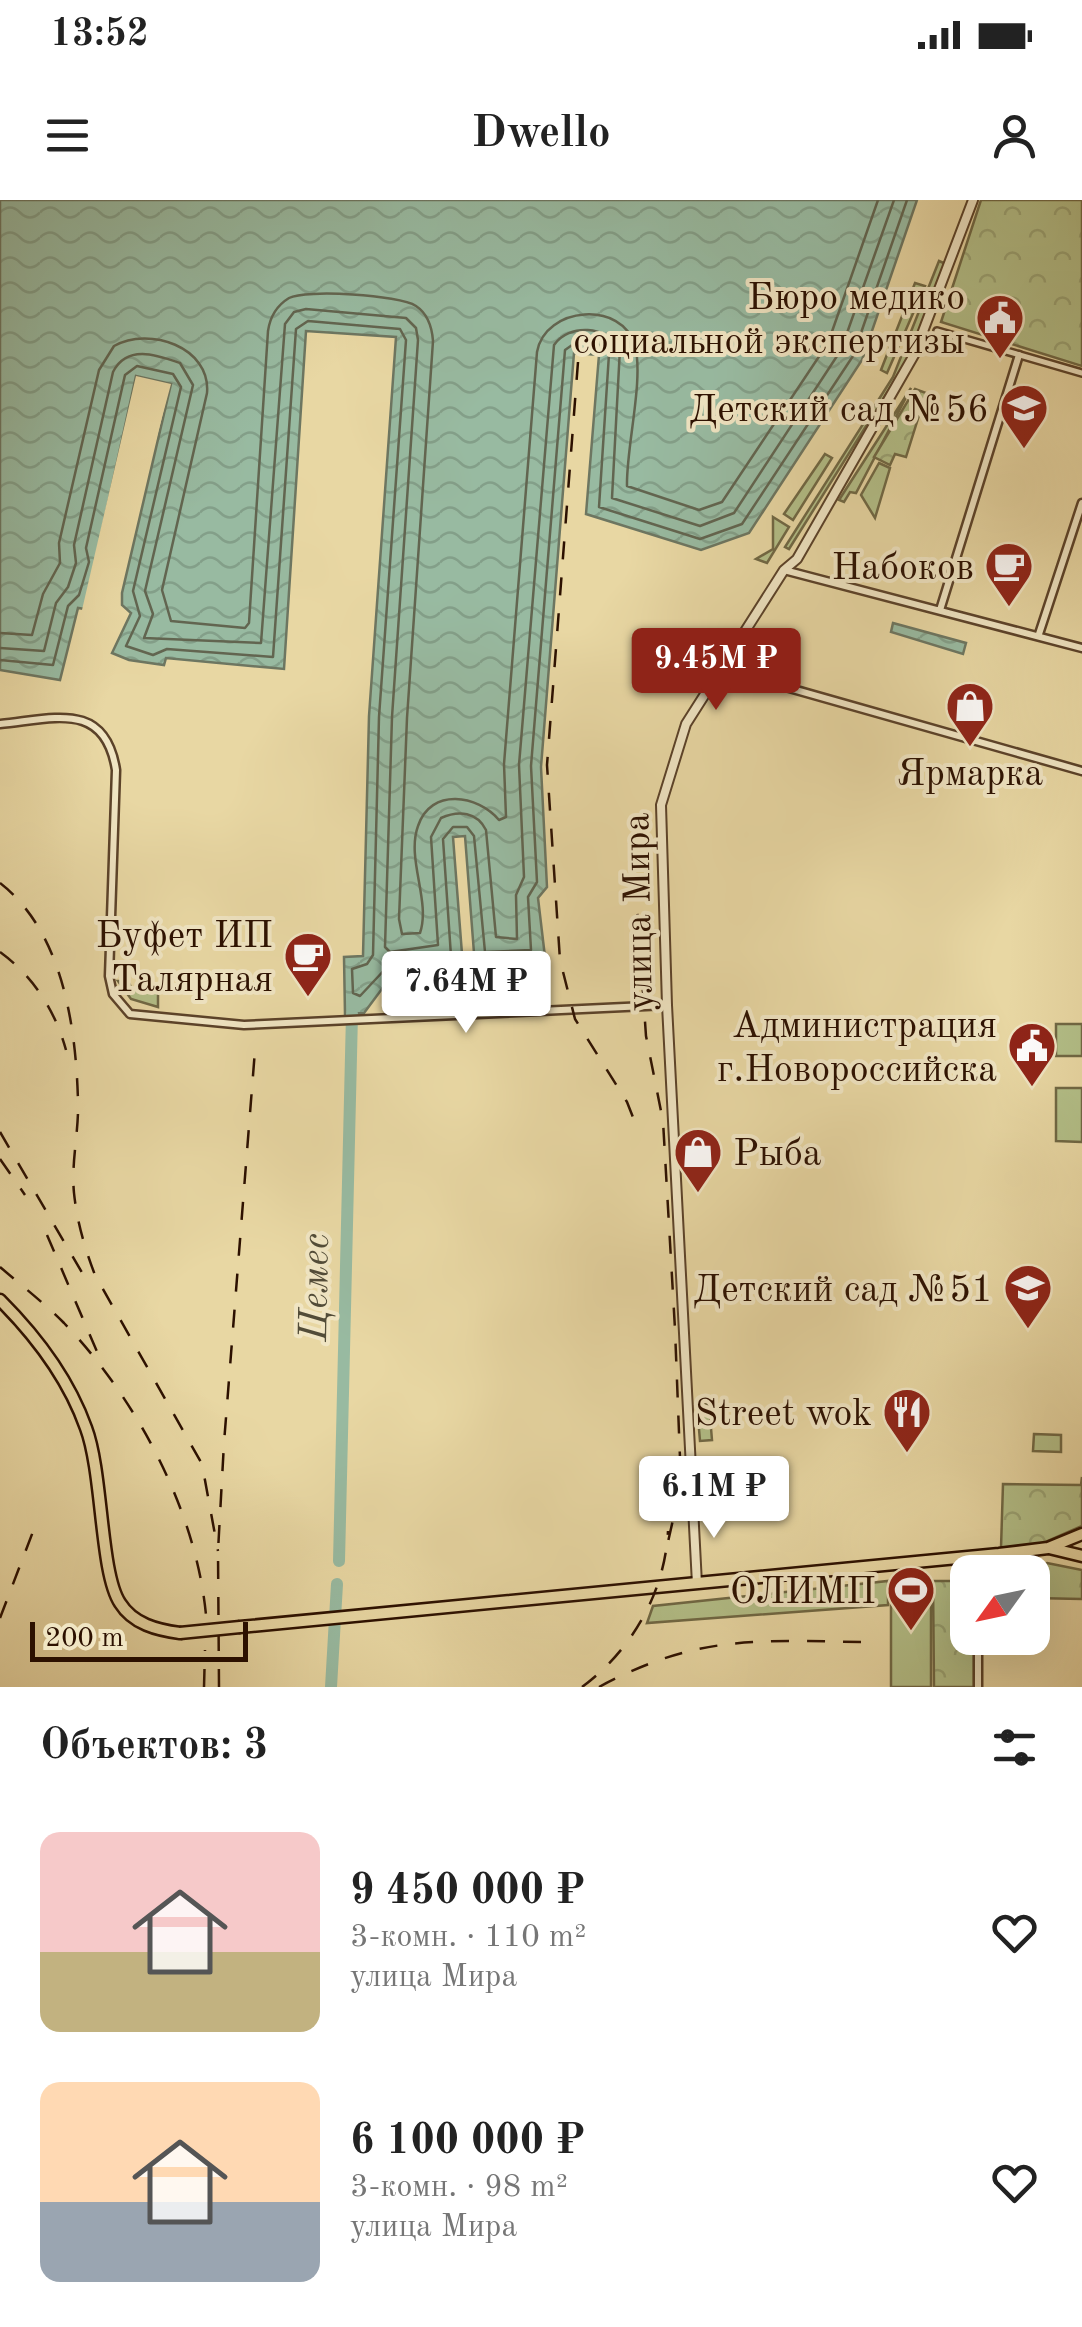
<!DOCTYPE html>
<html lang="ru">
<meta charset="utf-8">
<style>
:root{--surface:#fff;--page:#f2f2f2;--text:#222;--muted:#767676;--accent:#8f2418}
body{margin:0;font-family:"Old Standard TT",serif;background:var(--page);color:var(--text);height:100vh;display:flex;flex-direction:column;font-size:38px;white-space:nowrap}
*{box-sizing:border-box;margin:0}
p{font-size:32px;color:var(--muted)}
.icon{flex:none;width:55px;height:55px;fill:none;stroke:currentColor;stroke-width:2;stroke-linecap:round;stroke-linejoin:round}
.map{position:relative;height:1487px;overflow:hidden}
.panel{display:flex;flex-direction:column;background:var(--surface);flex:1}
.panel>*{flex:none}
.needle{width:65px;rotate:237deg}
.tools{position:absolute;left:950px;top:1355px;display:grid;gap:20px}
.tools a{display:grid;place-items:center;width:100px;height:100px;border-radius:20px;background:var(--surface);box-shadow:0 10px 40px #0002;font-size:50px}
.scale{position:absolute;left:30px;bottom:25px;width:218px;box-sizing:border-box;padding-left:10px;border:5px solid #2c1000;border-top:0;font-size:28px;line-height:35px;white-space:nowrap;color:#2c1000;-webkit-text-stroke:8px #f0e5c3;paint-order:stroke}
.price{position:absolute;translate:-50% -85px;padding:0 22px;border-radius:10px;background:#fff;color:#222;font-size:32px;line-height:65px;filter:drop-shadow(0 2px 5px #0008)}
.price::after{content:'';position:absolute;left:50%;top:60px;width:30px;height:22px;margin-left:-15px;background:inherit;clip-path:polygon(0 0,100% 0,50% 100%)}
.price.on{background:var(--accent);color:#fff}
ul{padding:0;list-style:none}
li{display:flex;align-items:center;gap:30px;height:250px;padding:0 40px}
li span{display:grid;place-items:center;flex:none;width:280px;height:200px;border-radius:20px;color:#555}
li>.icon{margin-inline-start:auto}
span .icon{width:120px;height:120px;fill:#fffc;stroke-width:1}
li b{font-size:42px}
h2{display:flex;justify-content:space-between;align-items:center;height:120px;padding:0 40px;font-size:42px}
.status{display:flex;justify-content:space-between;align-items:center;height:70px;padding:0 50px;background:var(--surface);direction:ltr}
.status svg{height:28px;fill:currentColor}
header{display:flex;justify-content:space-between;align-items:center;height:130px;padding:0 40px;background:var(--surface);font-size:45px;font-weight:600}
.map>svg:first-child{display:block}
.grass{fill:#b3bf88;stroke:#706844;stroke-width:2.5}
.forest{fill:url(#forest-firs);stroke:#706844;stroke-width:2.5}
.park{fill:url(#park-crowns);stroke:#706844;stroke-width:2.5}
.water{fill:url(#water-waves);stroke:#6d7661;stroke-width:2.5}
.pier{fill:#e8d7a3}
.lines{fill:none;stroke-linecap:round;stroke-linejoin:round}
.shore{stroke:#626550;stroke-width:2.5}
.river{stroke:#98baa1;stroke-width:12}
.pedestrian-casing{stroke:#5b4229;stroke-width:10}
.minor-casing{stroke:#5b4229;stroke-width:11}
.tertiary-casing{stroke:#5b4229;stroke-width:12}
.trunk-casing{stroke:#2c1000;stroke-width:15}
.pedestrian{stroke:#f0e5c3;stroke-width:5}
.minor{stroke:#f0e5c3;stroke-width:6}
.tertiary{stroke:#f0e5c3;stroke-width:8}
.trunk{stroke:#e8d7a3;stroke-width:10}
.rail{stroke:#2c1000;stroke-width:2.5;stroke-dasharray:18 18;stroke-linecap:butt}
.trunk-bridge-casing{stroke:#2c1000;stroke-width:15;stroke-linecap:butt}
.trunk-bridge{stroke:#e8d7a3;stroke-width:10}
.labels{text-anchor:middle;stroke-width:8;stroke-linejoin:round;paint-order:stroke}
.poi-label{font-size:38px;fill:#2c1000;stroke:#f0e5c3;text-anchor:end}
.street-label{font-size:38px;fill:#2c1000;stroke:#f0e5c3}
.water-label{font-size:40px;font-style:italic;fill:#524c38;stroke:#f0e5c3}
</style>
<div class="status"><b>13:52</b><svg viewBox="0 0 49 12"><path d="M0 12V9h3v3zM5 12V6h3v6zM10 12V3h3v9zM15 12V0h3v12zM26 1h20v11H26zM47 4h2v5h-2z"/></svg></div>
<header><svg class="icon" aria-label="menu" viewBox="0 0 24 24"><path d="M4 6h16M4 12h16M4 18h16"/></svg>Dwello<svg class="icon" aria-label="person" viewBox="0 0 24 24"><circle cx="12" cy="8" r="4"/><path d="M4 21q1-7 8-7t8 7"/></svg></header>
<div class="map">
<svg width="1082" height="1487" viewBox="0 0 1082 1487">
<defs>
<pattern id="forest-firs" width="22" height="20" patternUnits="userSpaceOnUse" patternTransform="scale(2.5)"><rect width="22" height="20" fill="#b3bf88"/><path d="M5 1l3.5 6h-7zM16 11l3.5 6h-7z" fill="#9aa374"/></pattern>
<pattern id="park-crowns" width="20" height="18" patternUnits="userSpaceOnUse" patternTransform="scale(2.5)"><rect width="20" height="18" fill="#b3bf88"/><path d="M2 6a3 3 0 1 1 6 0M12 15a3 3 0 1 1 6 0" fill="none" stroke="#9aa374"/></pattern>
<pattern id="water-waves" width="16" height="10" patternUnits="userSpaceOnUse" patternTransform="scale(2.5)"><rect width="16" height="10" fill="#98baa1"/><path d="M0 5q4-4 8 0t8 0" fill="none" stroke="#839f89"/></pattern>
</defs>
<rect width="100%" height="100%" fill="#e8d7a3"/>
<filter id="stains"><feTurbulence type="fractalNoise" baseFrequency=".002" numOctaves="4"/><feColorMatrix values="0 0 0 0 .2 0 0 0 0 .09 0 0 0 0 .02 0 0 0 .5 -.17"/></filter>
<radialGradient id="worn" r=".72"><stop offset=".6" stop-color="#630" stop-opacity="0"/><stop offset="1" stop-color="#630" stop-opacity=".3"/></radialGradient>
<path class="grass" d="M939 61 946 64 905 164 789 349 785 347 893 177Z
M915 83 925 86 887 173 881 170Z
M911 188 856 293 850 292 844 302 839 300Z
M825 254 832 258 793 320 784 314Z
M879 263 890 268 875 318 861 295Z
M773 317 789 327 767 363 756 359 773 349Z
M1056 824H1082V856H1056Z
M1056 888H1082V942L1056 941Z
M709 1204 712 1240 700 1241 697 1205Z
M1034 1234 1061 1235V1252L1033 1251Z
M891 1380H931V1487H891Z
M888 1381V1405L647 1423 653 1406Z"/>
<path class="forest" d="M118 781H128L132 789 158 791V807L131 799Z"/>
<path class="park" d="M981 0H1082V166L941 122Z
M915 189 926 193 906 257 895 254 890 265 874 257Z
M1082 1277V1326L1041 1344 1001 1348 1003 1284 1081 1285Z
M1047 1363 1082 1370V1399L1033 1398V1375Z
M933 1381H967L968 1438H974V1487H934Z"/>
<path class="water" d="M0 0H917L862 160 749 333 701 350 586 314 599 155 574 153 541 567 547 687 538 698 545 757 475 766 465 636 453 637 463 767 393 774 364 813 345 814 344 757 363 756 369 516 396 137 306 131 284 469 166 458 164 465 129 460 112 453 131 413 122 405V393L171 184 136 176 85 409 78 408 60 480 0 470Z
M893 423 966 443 963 454 891 432Z"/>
<path class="pier" d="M136 176 171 184 127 348 165 187 139 182 101 350 105 360 90 411 82 413 76 436Z"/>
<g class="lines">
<path class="shore" d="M0 433 32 435 43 394 60 363 59 343 99 170 114 146C149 126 211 147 207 193L162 390 171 421 245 428 249 423 268 131C270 117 276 106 289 98 306 89 399 95 416 106 428 114 432 127 433 141L407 518 399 719 402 734 420 733C431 701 406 659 418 626 431 587 478 595 499 620L506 617 504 564 537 152C545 106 623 100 635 146 644 180 626 248 627 286L699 310 722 302 828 143 878 0
M0 448 44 451 56 403 68 387 76 363 74 345 113 172C127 144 157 155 180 163L193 185 145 391 153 414 144 438 261 443 285 124 294 112 306 109 406 118 416 128 418 140 392 517 385 747 390 752 438 745 431 637 441 618C459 610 477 612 486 630L496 737 517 739 516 695 524 677 519 565 554 145C569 123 607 126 620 148L612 298 700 326 734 313 841 150 894 0
M0 460 53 465 68 406 79 395 89 362 86 348 125 175 137 166 173 174 181 187 133 391 140 416 126 446 153 455 167 449 273 457 296 129 308 121 400 129 406 140 379 517 373 755 367 764 352 769 353 793 360 796 389 765 451 756 443 639 453 627H467L474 636 485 752 531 750 528 697 537 682 531 566 565 150 575 143 601 145 609 154 599 307 700 339 742 324 853 156 907 0"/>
<path class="river" d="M339 1361 352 814
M331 1487 337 1384"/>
<g class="pedestrian-casing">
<path id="pedestrian" d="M937 131 1082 173"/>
</g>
<g class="minor-casing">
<path id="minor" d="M784 370 1082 448
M940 410 1019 155
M1039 434 1082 303
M722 469 1082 571
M0 524C53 519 105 500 116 570L109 776 113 794 130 814 244 825 667 805
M978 1372V1357
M978 1487V1438"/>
</g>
<g class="tertiary-casing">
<path id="tertiary" d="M697 1384 667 805 661 605 686 524 784 370 797 359 914 155 973 0"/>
</g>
<g class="trunk-casing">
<path id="trunk" d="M0 1100C36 1136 69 1180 86 1228 103 1273 100 1373 120 1403 133 1424 157 1430 180 1433
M1049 1348 1082 1356
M240 1427 999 1354 1048 1348 1082 1334"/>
</g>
<use href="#pedestrian" class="pedestrian"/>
<use href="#minor" class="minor"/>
<use href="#tertiary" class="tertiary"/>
<use href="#trunk" class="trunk"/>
<path class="rail" d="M578 162 547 565 560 760 575 819 627 902 638 930
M635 678 646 836 663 921 675 1129 681 1284 668 1342
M0 683C63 732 76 827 78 901 79 932 71 962 74 993 77 1022 85 1049 95 1075L202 1264 218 1351
M0 752C33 776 55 810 66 850
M0 932 84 1076
M0 959 25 995
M47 1035 98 1154
M0 1067C21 1085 44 1103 64 1123 136 1198 196 1310 206 1415
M0 1418 34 1329
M204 1487 205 1450
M219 1487 218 1351 224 1243 255 850
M582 1487C631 1451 665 1393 668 1331
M599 1487C700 1433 759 1441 870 1442"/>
<g class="trunk-bridge-casing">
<path id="trunk-bridge" d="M180 1433 240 1427"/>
</g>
<use href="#trunk-bridge" class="trunk-bridge"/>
</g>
<defs>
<g id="civic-pin" transform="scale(2.5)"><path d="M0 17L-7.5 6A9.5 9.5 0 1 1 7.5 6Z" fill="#8f2418" stroke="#f0e5c3"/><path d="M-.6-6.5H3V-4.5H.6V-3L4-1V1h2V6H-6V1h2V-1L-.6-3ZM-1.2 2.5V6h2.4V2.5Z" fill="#fff"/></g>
<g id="school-pin" transform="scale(2.5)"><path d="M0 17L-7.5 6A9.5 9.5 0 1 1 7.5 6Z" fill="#8f2418" stroke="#f0e5c3"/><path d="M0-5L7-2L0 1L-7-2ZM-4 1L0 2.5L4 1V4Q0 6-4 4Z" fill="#fff"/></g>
<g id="cafe-pin" transform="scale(2.5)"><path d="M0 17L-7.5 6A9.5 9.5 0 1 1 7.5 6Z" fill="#8f2418" stroke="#f0e5c3"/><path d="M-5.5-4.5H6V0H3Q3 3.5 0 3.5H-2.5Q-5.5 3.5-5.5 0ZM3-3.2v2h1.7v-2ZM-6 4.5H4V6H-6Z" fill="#fff"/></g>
<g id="shop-pin" transform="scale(2.5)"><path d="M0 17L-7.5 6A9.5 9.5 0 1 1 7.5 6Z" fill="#8f2418" stroke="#f0e5c3"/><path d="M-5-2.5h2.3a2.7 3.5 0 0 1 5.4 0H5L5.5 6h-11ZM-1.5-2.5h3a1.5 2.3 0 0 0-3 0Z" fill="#fff"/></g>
<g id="restaurant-pin" transform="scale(2.5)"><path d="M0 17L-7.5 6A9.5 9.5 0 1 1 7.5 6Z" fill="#8f2418" stroke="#f0e5c3"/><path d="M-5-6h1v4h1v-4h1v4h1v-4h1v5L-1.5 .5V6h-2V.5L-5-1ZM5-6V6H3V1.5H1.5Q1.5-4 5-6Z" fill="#fff"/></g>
<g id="stadium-pin" transform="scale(2.5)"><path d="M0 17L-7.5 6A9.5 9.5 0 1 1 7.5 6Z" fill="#8f2418" stroke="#f0e5c3"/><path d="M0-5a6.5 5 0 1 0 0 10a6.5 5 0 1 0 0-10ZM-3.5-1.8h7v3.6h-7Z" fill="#fff"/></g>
</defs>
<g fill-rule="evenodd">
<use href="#civic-pin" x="1000" y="118"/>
<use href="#school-pin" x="1024" y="208"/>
<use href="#cafe-pin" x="1009" y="366"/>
<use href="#shop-pin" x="970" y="506"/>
<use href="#cafe-pin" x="308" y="756"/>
<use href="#civic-pin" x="1032" y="846"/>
<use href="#shop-pin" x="698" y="952"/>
<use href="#school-pin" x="1028" y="1088"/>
<use href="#restaurant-pin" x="907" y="1212"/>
<use href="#stadium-pin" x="911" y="1390"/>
</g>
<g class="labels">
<g class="poi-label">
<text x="965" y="109">Бюро медико<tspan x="965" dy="44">социальной экспертизы</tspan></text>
<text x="989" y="221">Детский сад №56</text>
<text x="974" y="379">Набоков</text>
<text x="970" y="585" text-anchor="middle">Ярмарка</text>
<text x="273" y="747">Буфет ИП<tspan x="273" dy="44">Талярная</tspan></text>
<text x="997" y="837">Администрация<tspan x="997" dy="44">г.Новороссийска</tspan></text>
<text x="733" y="965" text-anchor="start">Рыба</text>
<text x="993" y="1101">Детский сад №51</text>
<text x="872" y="1225">Street wok</text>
<text x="876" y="1403">ОЛИМП</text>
</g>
<g class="street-label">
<text transform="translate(637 712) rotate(-91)" y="13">улица Мира</text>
</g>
<g class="water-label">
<text transform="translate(313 1087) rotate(-89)" y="14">Цемес</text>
</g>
</g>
<rect width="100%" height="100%" filter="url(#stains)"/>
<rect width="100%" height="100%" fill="url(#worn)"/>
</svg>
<div class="tools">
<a><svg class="needle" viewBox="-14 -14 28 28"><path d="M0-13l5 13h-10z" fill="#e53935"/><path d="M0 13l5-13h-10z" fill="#767676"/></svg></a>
</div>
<div class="scale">200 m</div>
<b class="price on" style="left:716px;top:513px">9.45M ₽</b>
<b class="price" style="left:466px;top:836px">7.64M ₽</b>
<b class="price" style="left:714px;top:1341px">6.1M ₽</b>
</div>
<section class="panel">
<h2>Объектов: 3<svg class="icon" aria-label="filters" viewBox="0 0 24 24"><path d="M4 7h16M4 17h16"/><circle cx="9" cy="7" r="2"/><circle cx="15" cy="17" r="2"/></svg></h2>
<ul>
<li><span style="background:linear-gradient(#f6c9c9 60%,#c2b280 0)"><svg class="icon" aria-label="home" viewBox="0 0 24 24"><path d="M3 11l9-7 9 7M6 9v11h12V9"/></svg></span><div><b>9 450 000 ₽</b><p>3-комн. · 110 m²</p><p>улица Мира</p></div><svg class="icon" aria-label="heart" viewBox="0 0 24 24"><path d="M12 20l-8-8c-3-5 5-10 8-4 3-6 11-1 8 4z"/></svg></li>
<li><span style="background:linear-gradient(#ffd9b3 60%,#9aa5b1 0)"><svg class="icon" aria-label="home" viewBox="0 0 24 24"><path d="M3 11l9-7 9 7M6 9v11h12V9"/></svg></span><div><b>6 100 000 ₽</b><p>3-комн. · 98 m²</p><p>улица Мира</p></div><svg class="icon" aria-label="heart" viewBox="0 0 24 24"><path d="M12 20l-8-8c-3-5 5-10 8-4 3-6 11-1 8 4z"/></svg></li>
</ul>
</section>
